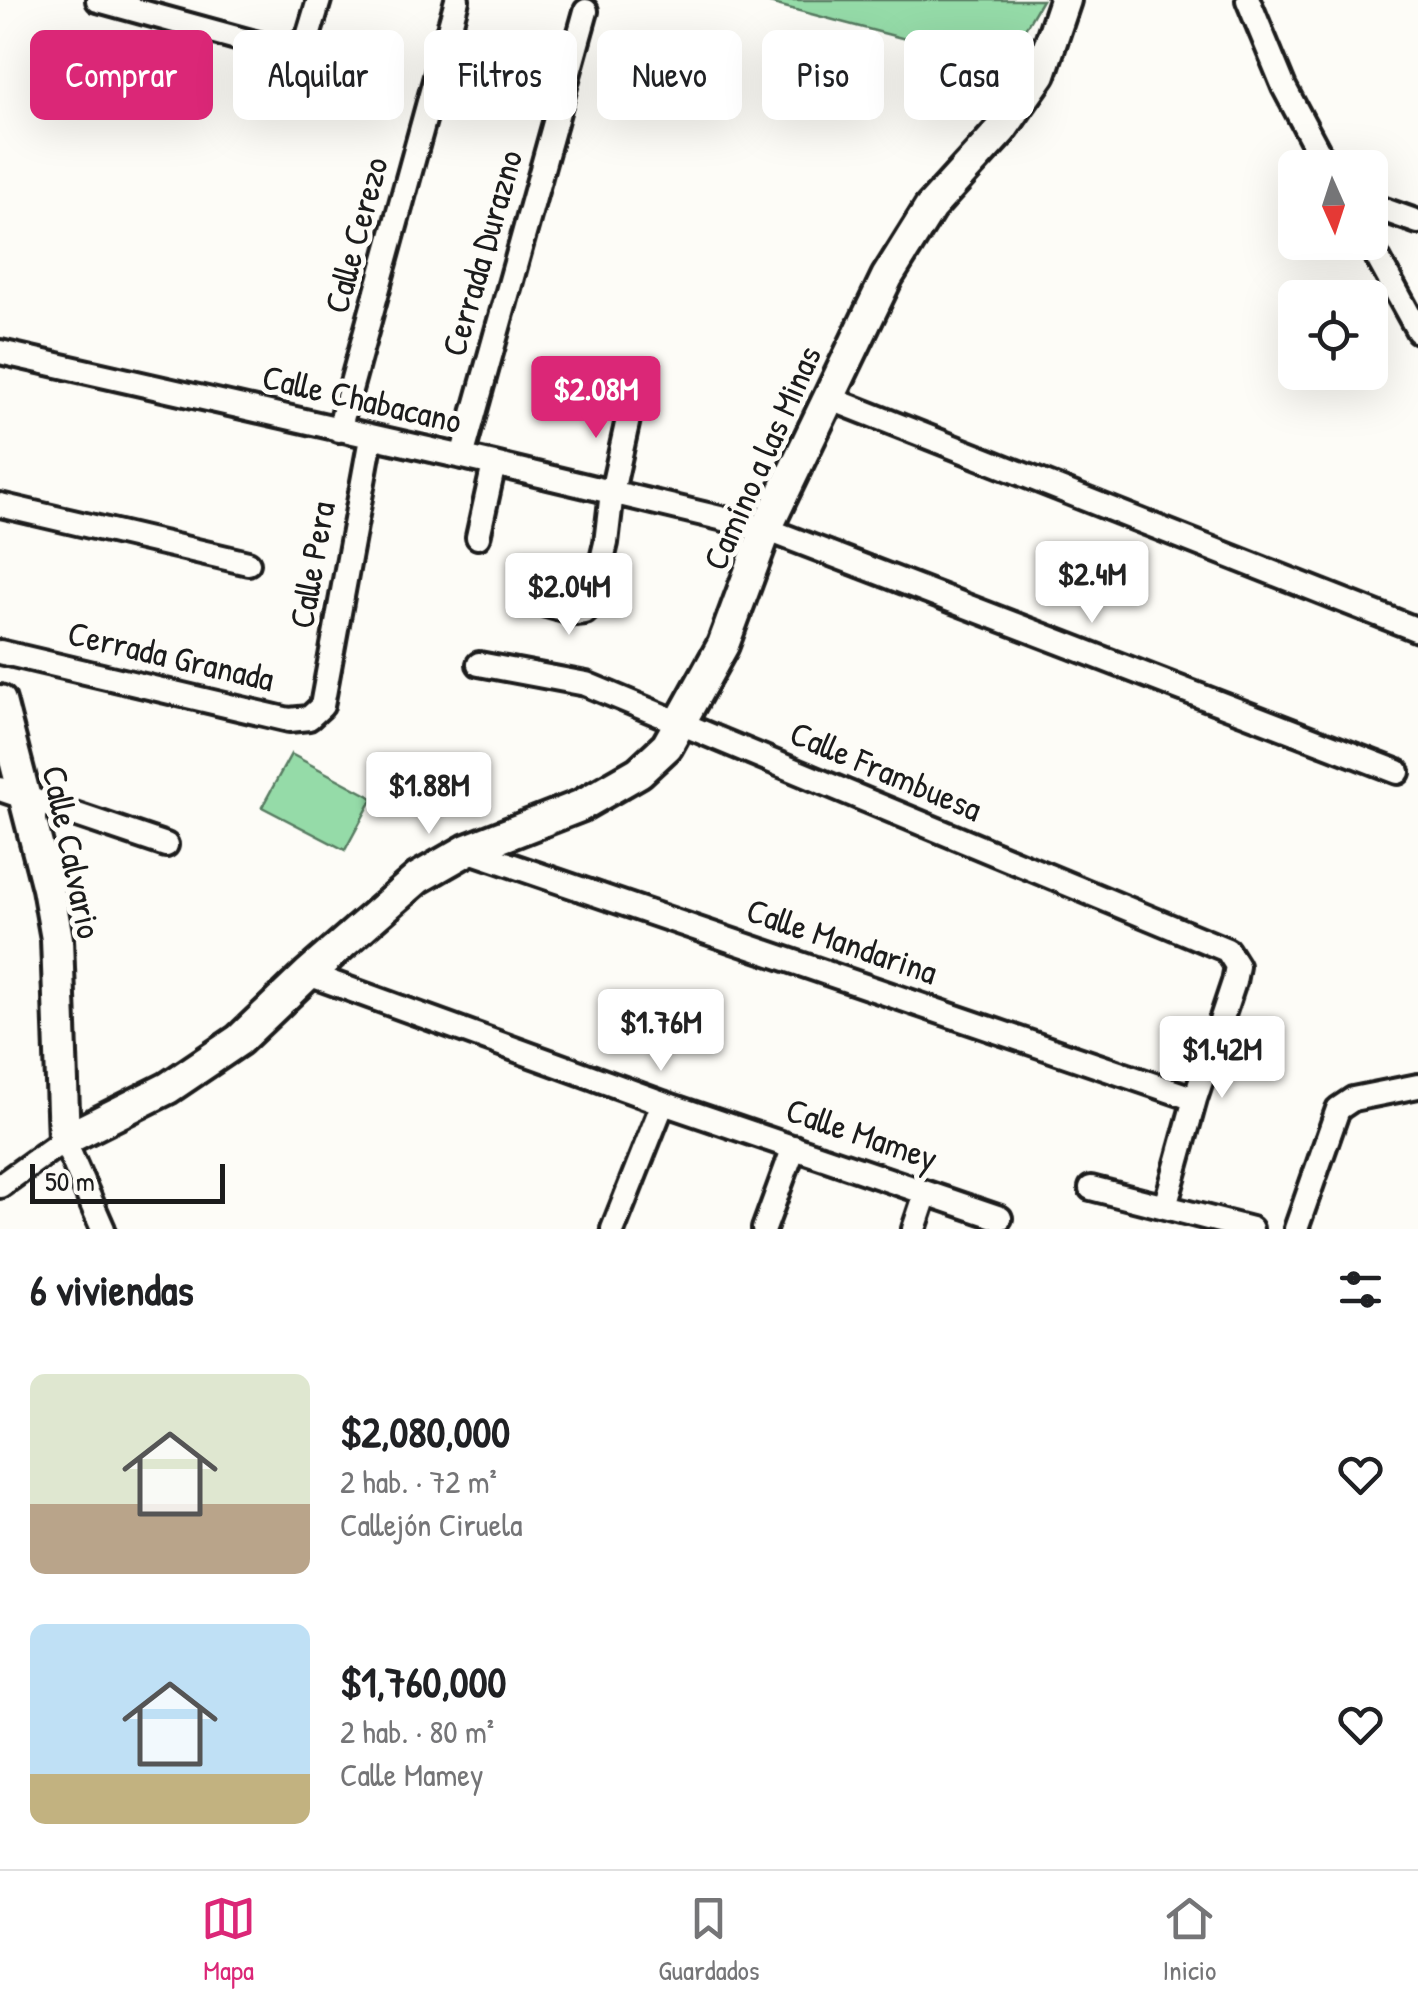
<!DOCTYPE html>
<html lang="es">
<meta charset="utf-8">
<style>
:root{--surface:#fff;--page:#f2f2f2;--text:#202124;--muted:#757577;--line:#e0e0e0;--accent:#db2777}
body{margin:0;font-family:"Patrick Hand",sans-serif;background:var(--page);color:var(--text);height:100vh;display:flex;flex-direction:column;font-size:38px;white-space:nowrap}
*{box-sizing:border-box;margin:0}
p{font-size:32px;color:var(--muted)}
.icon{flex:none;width:55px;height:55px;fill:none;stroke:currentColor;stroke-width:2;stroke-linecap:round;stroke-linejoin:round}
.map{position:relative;height:1229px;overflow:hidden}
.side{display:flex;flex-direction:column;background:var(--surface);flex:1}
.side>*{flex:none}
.hud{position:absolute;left:30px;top:30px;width:1360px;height:90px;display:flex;gap:20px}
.needle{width:65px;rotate:177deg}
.buttons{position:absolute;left:1278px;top:150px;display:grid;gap:20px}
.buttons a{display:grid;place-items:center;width:110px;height:110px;border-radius:15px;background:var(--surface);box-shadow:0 10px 40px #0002;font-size:50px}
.scale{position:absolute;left:30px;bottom:25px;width:195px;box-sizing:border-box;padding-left:10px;border:5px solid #1c1c1c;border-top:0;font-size:28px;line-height:35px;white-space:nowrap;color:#1c1c1c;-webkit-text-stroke:8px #fdfcf7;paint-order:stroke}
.price{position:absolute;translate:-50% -85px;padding:0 22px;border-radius:10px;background:#fff;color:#222;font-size:32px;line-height:65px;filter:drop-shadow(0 2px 5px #0008)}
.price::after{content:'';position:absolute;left:50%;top:60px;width:30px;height:22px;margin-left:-15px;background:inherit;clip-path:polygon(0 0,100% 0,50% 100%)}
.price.selected{background:var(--accent);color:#fff}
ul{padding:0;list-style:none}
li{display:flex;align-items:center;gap:30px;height:250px;padding:0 30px}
li span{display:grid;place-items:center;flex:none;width:280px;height:200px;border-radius:15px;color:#555}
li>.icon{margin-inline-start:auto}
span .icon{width:120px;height:120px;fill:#fffc;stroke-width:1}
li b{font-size:42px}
h2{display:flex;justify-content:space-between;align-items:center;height:120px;padding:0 30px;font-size:42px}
.tag{padding:0 35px;border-radius:15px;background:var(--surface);box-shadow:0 10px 40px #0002;font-size:35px;line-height:90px}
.tag.selected{background:var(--accent);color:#fff}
.dock{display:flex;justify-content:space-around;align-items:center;height:140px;border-top:2px solid var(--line);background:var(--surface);font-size:28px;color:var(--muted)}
.dock a{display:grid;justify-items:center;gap:5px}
.dock .selected{color:var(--accent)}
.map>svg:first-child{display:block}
.green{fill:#95dba8;stroke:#587c62;stroke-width:2.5}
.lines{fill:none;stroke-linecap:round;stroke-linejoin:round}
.minor-casing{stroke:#1c1c1c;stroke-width:30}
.tertiary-casing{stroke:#1c1c1c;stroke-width:38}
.minor{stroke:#fdfcf7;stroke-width:22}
.tertiary{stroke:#fdfcf7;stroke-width:30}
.labels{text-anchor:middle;stroke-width:10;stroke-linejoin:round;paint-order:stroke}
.street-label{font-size:35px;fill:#1c1c1c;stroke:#fdfcf7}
</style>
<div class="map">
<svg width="1418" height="1229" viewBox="0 0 1418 1229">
<rect width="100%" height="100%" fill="#fdfcf7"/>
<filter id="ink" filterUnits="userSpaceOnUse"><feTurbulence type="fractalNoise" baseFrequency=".01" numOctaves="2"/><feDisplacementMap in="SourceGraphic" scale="20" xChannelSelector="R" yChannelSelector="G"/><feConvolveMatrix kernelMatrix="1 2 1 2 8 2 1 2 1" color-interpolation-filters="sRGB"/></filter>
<g filter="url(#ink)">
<path class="green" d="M758 0H1042L1004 65Z
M291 754 373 798 345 850 262 807Z"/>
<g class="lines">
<g class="minor-casing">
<path id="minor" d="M98 0 280 50 307 40 319 0
M1248 0 1284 87 1327 168
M1370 205 1418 222
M1369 242 1418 331
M0 352 494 464 766 529 1398 772
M829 398 1418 630
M339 430 457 0
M462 457 586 11
M0 505 248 563
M478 537 494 464
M533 601 575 613 585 612 591 606 606 543 612 492 632 401
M0 652 289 720 309 718 322 706 371 438
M479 664 586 684 1227 950 1237 966 1234 982 1195 1099 1165 1207
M0 789 166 845
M467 850 1195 1099
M308 974 663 1103 1000 1218
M0 1186 64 1140 103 1229
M1091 1188 1251 1229
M613 1229 663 1103
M764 1229 794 1147
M914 1229 926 1193
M1296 1229 1338 1109 1353 1099 1418 1086"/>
</g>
<g class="tertiary-casing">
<path id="tertiary" d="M0 701 48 888 57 939 64 1140 168 1088 239 1040 308 974 418 878 467 850 580 806 639 772 667 746 723 645 766 529 887 277 930 208 1001 130 1040 74 1065 0"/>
</g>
<use href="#minor" class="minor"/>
<use href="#tertiary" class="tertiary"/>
</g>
</g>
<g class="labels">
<g class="street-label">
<text transform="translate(356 235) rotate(-75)" y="12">Calle Cerezo</text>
<text transform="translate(482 253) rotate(-74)" y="12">Cerrada Durazno</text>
<text transform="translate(362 399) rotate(13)" y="12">Calle Chabacano</text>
<text transform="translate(762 458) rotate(-66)" y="12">Camino a las Minas</text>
<text transform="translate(312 565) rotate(-80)" y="12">Calle Pera</text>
<text transform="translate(171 656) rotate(13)" y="12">Cerrada Granada</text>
<text transform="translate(886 771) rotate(23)" y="12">Calle Frambuesa</text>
<text transform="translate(72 852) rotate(78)" y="12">Calle Calvario</text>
<text transform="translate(842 941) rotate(19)" y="12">Calle Mandarina</text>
<text transform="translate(862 1134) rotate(19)" y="12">Calle Mamey</text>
</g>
</g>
</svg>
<div class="buttons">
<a><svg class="needle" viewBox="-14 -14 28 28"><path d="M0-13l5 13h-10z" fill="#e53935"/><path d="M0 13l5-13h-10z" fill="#757577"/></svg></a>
<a><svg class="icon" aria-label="locate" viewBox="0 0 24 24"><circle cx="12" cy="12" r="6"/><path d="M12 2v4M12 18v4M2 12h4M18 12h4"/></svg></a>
</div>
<div class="scale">50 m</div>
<b class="price selected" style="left:596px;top:441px">$2.08M</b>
<b class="price" style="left:1092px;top:626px">$2.4M</b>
<b class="price" style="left:569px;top:638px">$2.04M</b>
<b class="price" style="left:429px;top:837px">$1.88M</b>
<b class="price" style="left:661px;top:1074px">$1.76M</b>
<b class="price" style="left:1222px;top:1101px">$1.42M</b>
<div class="hud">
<a class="tag selected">Comprar</a>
<a class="tag">Alquilar</a>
<a class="tag">Filtros</a>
<a class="tag">Nuevo</a>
<a class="tag">Piso</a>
<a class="tag">Casa</a>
</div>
</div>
<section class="side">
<h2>6 viviendas<svg class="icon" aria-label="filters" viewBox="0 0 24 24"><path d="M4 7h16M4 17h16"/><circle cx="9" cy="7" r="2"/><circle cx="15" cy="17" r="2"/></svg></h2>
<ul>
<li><span style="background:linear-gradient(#dfe7d0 65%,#b9a48a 0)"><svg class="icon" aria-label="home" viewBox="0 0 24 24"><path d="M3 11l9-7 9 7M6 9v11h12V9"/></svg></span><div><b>$2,080,000</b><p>2 hab. · 72 m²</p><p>Callejón Ciruela</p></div><svg class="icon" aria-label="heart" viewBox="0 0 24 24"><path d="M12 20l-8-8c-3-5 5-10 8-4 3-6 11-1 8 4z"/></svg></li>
<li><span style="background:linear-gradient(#bfe0f5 75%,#c2b280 0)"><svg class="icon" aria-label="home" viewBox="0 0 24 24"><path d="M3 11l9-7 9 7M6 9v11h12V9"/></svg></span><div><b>$1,760,000</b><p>2 hab. · 80 m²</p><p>Calle Mamey</p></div><svg class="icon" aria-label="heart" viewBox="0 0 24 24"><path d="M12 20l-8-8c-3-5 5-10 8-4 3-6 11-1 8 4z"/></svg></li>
</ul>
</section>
<nav class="dock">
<a class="selected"><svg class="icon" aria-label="map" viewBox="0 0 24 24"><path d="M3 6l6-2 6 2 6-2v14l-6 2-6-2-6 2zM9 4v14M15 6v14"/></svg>Mapa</a>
<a><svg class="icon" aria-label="saved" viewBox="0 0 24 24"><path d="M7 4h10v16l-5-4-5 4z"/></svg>Guardados</a>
<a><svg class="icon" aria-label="home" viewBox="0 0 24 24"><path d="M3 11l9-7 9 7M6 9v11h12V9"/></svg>Inicio</a>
</nav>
